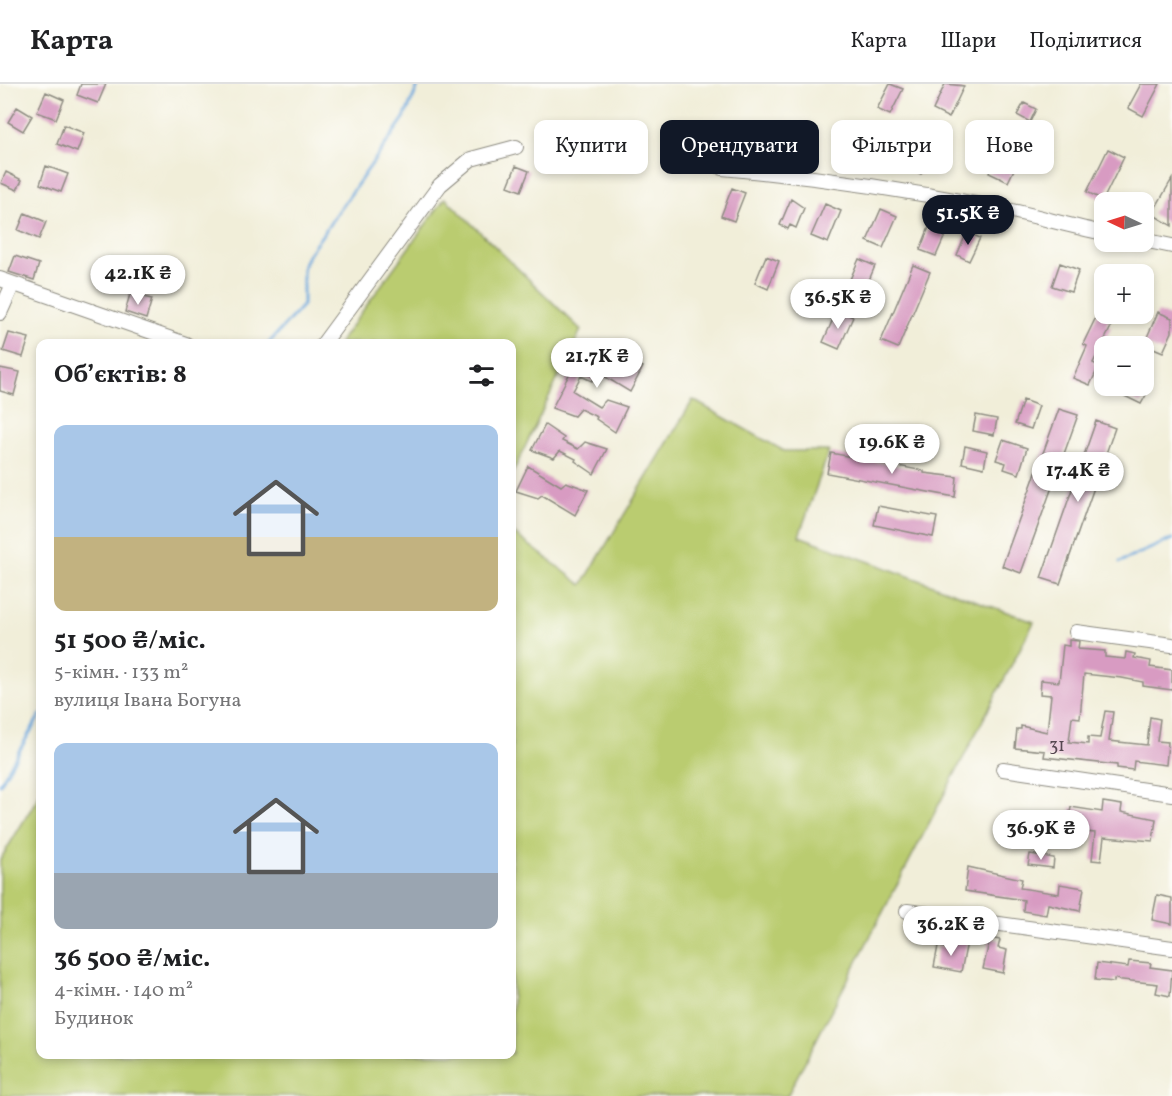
<!DOCTYPE html>
<html lang="uk">
<meta charset="utf-8">
<style>
:root{--surface:#fff;--page:#f2f2f2;--text:#202124;--muted:#757577;--line:#e0e0e0;--accent:#111827}
body{margin:0;font-family:Vollkorn,serif;background:var(--page);color:var(--text);height:100vh;display:flex;flex-direction:column;font-size:22px;white-space:nowrap}
*{box-sizing:border-box;margin:0}
p{font-size:20px;color:var(--muted)}
.icon{flex:none;width:33px;height:33px;fill:none;stroke:currentColor;stroke-width:2;stroke-linecap:round;stroke-linejoin:round}
.map{position:relative;flex:1;overflow:hidden}
.drawer{position:absolute;left:36px;top:255px;width:480px;height:720px;display:flex;flex-direction:column;background:var(--surface);border-radius:12px;box-shadow:0 3px 9px #0003}
.drawer>*{flex:none}
.guide{position:absolute;left:534px;top:36px;width:548px;height:54px;display:flex;gap:12px}
.needle{width:39px;rotate:274deg}
.fabs{position:absolute;left:1094px;top:108px;display:grid;gap:12px}
.fabs a{display:grid;place-items:center;width:60px;height:60px;border-radius:12px;background:var(--surface);box-shadow:0 3px 9px #0003;font-size:30px}
.price{position:absolute;translate:-50% -51px;padding:0 14px;border-radius:21px;background:#fff;color:#222;font-size:20px;line-height:39px;filter:drop-shadow(0 2px 3px #0008)}
.price::after{content:'';position:absolute;left:50%;top:36px;width:18px;height:14px;margin-left:-9px;background:inherit;clip-path:polygon(0 0,100% 0,50% 100%)}
.price.current{background:var(--accent);color:#fff}
ul{padding:0;list-style:none}
li{display:grid;align-content:center;gap:12px;height:318px;padding:0 18px}
li span{display:grid;place-items:center;height:186px;border-radius:12px;color:#555}
li>.icon{margin-inline-start:auto}
span .icon{width:108px;height:108px;fill:#fffc;stroke-width:1}
li b{font-size:26px}
h2{display:flex;justify-content:space-between;align-items:center;height:72px;padding:0 18px;font-size:26px}
.pill{padding:0 21px;border-radius:12px;background:var(--surface);box-shadow:0 3px 9px #0003;font-size:21px;line-height:54px}
.pill.current{background:var(--accent);color:#fff}
header{display:flex;align-items:center;gap:36px;box-sizing:border-box;height:84px;padding:0 30px;background:var(--surface);border-bottom:2px solid var(--line)}
header strong{font-size:28px}
nav{display:flex;gap:33px;margin-inline-start:auto;font-size:21px}
.map>svg:first-child{display:block}
.green{fill:#bacc70;stroke:#727c4e;stroke-width:1.5}
.lines{fill:none;stroke-linecap:round;stroke-linejoin:round}
.stream{stroke:#6da8dd;stroke-width:3}
.building{fill:#d89bc2}
.minor-casing{stroke:#8e8c82;stroke-width:16}
.minor{stroke:#fff;stroke-width:14}
.labels{text-anchor:middle;stroke-width:4.5;stroke-linejoin:round;paint-order:stroke}
.number-label{font-size:18px;fill:#564751}
</style>
<header>
<strong>Карта</strong>
<nav><a>Карта</a><a>Шари</a><a>Поділитися</a></nav>
</header>
<div class="map">
<svg width="1172" height="1012" viewBox="0 0 1172 1012">
<rect width="100%" height="100%" fill="#fdfcf7"/>
<filter id="ink" filterUnits="userSpaceOnUse"><feTurbulence type="fractalNoise" baseFrequency=".0167" numOctaves="2"/><feDisplacementMap in="SourceGraphic" scale="12" xChannelSelector="R" yChannelSelector="G"/><feConvolveMatrix kernelMatrix="1 2 1 2 8 2 1 2 1" color-interpolation-filters="sRGB"/></filter>
<filter id="wash" filterUnits="userSpaceOnUse"><feTurbulence type="fractalNoise" baseFrequency=".008" numOctaves="4" result="noise"/><feDisplacementMap in="SourceGraphic" scale="24" xChannelSelector="R" yChannelSelector="G"/><feGaussianBlur stdDeviation="1.35" result="paint"/><feColorMatrix in="noise" values="0 0 0 0 0 0 0 0 0 0 0 0 0 0 0 0 0 1.4 0 .05"/><feComposite in="paint" operator="in"/></filter>
<g filter="url(#wash)">
<rect width="100%" height="100%" fill="#f1eed9"/>
<path class="green" d="M445 114 581 246 512 390V260L339 259Z
M693 316 784 367H829L799 452 1034 538 787 1012H0V776L40 710V970H512V448L582 501Z"/>
<g class="lines">
<path class="stream" d="M268 260 303 221V183L308 171 404 34 419 0
M1120 478 1172 455
M0 700 40 631"/>
</g>
<g id="blocks">
<path class="building" d="M81 0H106L98 19 77 11Z
M890 0 903 5 890 31 877 25Z
M945 0 964 2 949 34 933 26Z
M1141 0H1160L1143 32 1128 24Z
M46 8 64 16 56 35 37 28Z
M1024 19 1036 25 1030 38 1017 31Z
M17 23 32 32 23 47 8 38Z
M64 41 84 49 77 68 57 60Z
M868 45 880 51 865 82 853 76Z
M920 51 936 59 921 90 905 83Z
M1108 65 1124 73 1103 116 1087 108Z
M1000 67 1019 75 1008 98 989 89Z
M46 82 68 90 61 108 40 100Z
M516 82 529 87 521 107 508 102Z
M6 88 22 96 17 106 1 99Z
M1172 95V142L1152 130Z
M732 104 745 109 734 137 721 132Z
M791 115 804 124 796 144 790 141 788 145 780 141Z
M825 120 841 127 828 159 811 152Z
M881 125 897 132 883 164 867 157Z
M25 129 46 138 39 155 18 146Z
M933 133 950 140 936 172 920 166Z
M967 148 980 154 969 177 957 171Z
M15 172 39 180 34 196 9 188Z
M766 172 779 177 768 205 755 199Z
M859 175 875 182 861 215 845 207Z
M1060 179 1079 186 1071 208 1052 202Z
M913 181 930 188 898 264 881 257Z
M130 210 152 215 146 235 125 228Z
M837 226 853 233 839 265 823 258Z
M1158 228 1172 234V248L1163 268 1144 260Z
M1098 229 1109 235 1106 241 1111 243 1093 279 1099 282 1090 301 1073 294 1087 262 1083 260Z
M9 249 29 254 23 273 3 267Z
M582 265 614 284 621 276 643 283 630 308 599 289 592 297 581 292 573 307 599 323 606 316 627 323 615 348 596 335 597 333 580 325 574 332 552 324Z
M0 284 20 288 14 311 0 307Z
M1104 302H1151L1141 320Z
M1023 316 1039 322 1031 345 1015 340Z
M1059 325 1078 331 1021 489 1002 482Z
M976 331 997 335 994 351 973 347Z
M1096 337 1115 344 1060 500 1041 494Z
M545 341 564 354 562 357 578 365 585 358 607 365 594 390 575 377 576 375 560 367 554 374 532 366Z
M1003 356 1027 364 1019 390 1004 385 1006 379 996 376Z
M965 362 987 367 984 384 962 379Z
M831 369 924 387V389L957 393 955 413 827 389Z
M528 382 561 402 566 398 588 406 575 431 542 411 538 414 516 407Z
M878 422 937 433 933 453 874 441Z
M1069 556 1079 557 1078 565 1105 567V573L1125 575 1126 568 1135 570 1134 574 1151 577 1150 583 1172 586V606L1143 602V598L1122 594 1084 590 1080 634 1072 633 1069 658 1088 660V653L1100 654 1105 627 1113 628 1109 657 1147 661 1150 633 1160 635 1157 657 1168 658 1166 681 1134 677 1133 686 1117 684V681L1044 673 1045 667 1015 664 1017 645H1021V642L1047 648 1051 611 1040 610 1041 596 1059 598 1063 561 1069 562Z
M1103 718 1122 721 1121 728 1156 735 1153 757 1104 753 1101 777 1092 776 1095 749 1067 746 1071 723 1102 728Z
M1030 770 1054 774 1053 784 1028 781Z
M968 783 1022 795 1020 804 1059 810 1060 800 1084 804 1080 827 1048 820 1046 831 1023 827 1024 816 965 807Z
M1157 811 1172 814V840L1152 836Z
M990 854 1000 856 998 864 1007 866 1003 889 983 885Z
M954 856 967 858 961 888 934 883 938 862 952 865Z
M1129 877 1151 879 1150 883 1172 886 1170 912 1156 909 1158 900 1114 895V898L1095 896 1097 879 1128 883Z"/>
</g>
</g>
<g filter="url(#ink)">
<use href="#blocks" fill-opacity="0" stroke="#8e8c82" stroke-width="1.5"/>
<g class="lines">
<g class="minor-casing">
<path id="minor" d="M722 84C811 92 900 105 988 122 1027 129 1065 141 1104 149
M1143 156 1172 162
M0 195 186 260
M0 229 13 200
M323 260 440 101 471 75 516 63
M1076 548 1172 561
M1003 685 1172 710
M907 827 1172 864"/>
</g>
<use href="#minor" class="minor"/>
</g>
</g>
<g class="labels">
<g class="number-label">
<text x="1057" y="667">31</text>
</g>
</g>
</svg>
<div class="fabs">
<a><svg class="needle" viewBox="-14 -14 28 28"><path d="M0-13l5 13h-10z" fill="#e53935"/><path d="M0 13l5-13h-10z" fill="#757577"/></svg></a>
<a>+</a>
<a>−</a>
</div>
<b class="price current" style="left:968px;top:162px">51.5K ₴</b>
<b class="price" style="left:138px;top:222px">42.1K ₴</b>
<b class="price" style="left:838px;top:246px">36.5K ₴</b>
<b class="price" style="left:597px;top:305px">21.7K ₴</b>
<b class="price" style="left:892px;top:391px">19.6K ₴</b>
<b class="price" style="left:1078px;top:419px">17.4K ₴</b>
<b class="price" style="left:1041px;top:777px">36.9K ₴</b>
<b class="price" style="left:951px;top:873px">36.2K ₴</b>
<div class="guide">
<a class="pill">Купити</a>
<a class="pill current">Орендувати</a>
<a class="pill">Фільтри</a>
<a class="pill">Нове</a>
</div>
<section class="drawer">
<h2>Об’єктів: 8<svg class="icon" aria-label="filters" viewBox="0 0 24 24"><path d="M4 7h16M4 17h16"/><circle cx="9" cy="7" r="2"/><circle cx="15" cy="17" r="2"/></svg></h2>
<ul>
<li><span style="background:linear-gradient(#a9c7e8 60%,#c2b280 0)"><svg class="icon" aria-label="home" viewBox="0 0 24 24"><path d="M3 11l9-7 9 7M6 9v11h12V9"/></svg></span><div><b>51 500 ₴/міс.</b><p>5-кімн. · 133 m²</p><p>вулиця Івана Богуна</p></div></li>
<li><span style="background:linear-gradient(#a9c7e8 70%,#9aa5b1 0)"><svg class="icon" aria-label="home" viewBox="0 0 24 24"><path d="M3 11l9-7 9 7M6 9v11h12V9"/></svg></span><div><b>36 500 ₴/міс.</b><p>4-кімн. · 140 m²</p><p>Будинок</p></div></li>
</ul>
</section>
</div>
